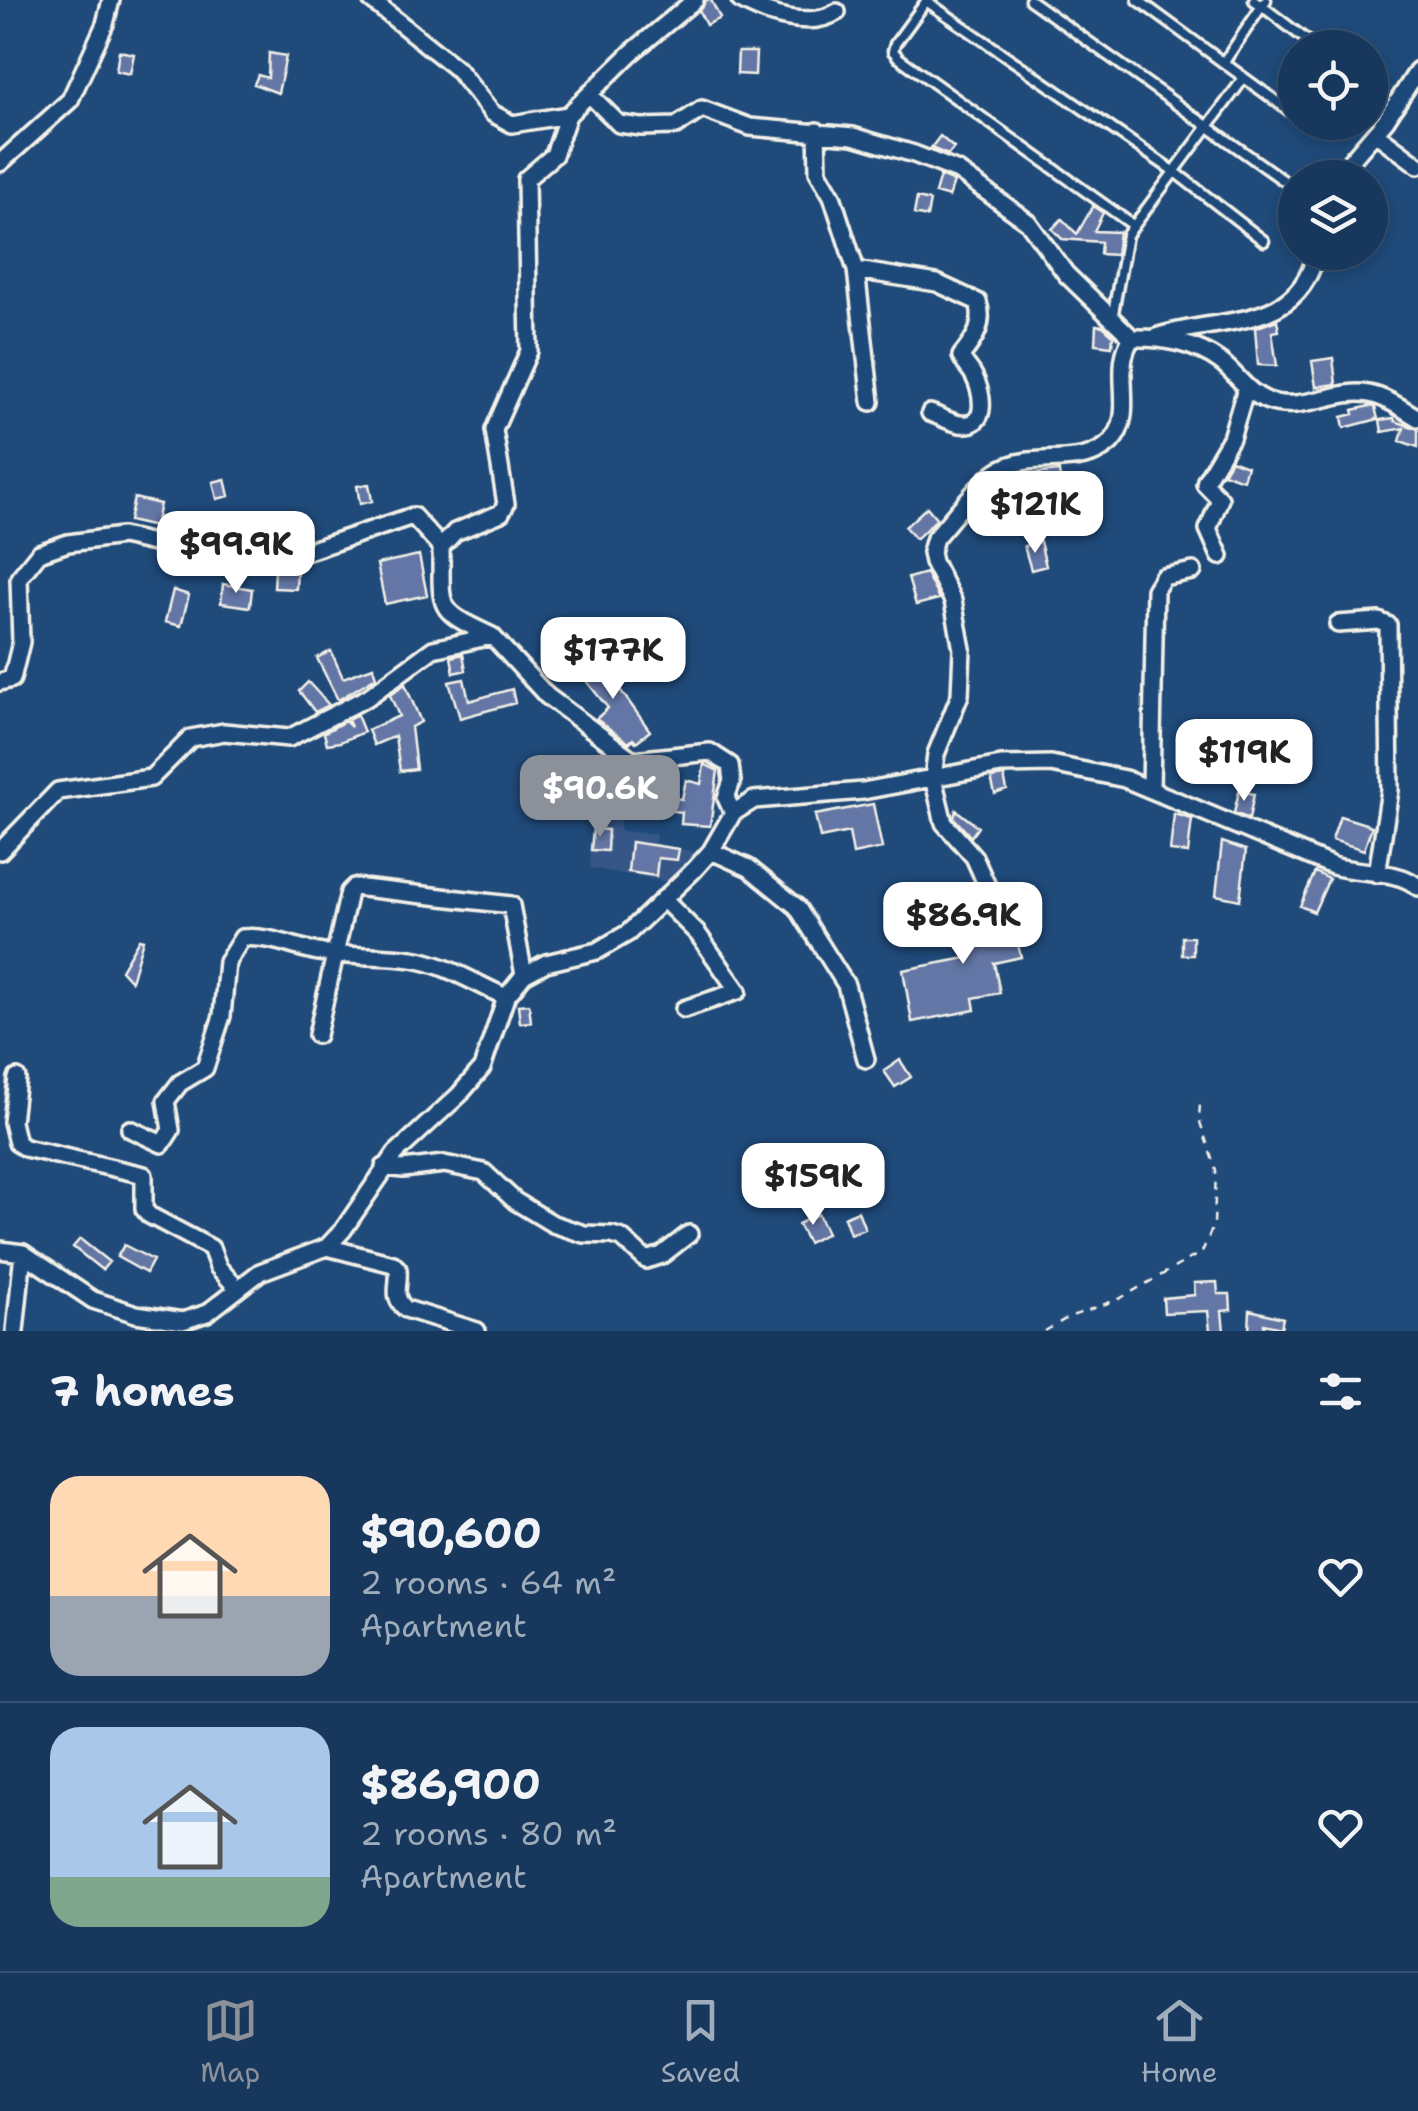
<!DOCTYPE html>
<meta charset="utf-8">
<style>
:root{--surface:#17385c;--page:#244365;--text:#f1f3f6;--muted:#9eacbb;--line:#365272;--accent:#8c9099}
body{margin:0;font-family:"Shantell Sans",sans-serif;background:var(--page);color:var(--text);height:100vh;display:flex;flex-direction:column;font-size:38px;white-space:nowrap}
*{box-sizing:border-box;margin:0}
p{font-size:32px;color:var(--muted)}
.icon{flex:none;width:55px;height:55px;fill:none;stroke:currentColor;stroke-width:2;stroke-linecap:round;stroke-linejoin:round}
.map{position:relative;height:1331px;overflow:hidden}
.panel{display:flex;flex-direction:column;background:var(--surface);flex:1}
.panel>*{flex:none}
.controls{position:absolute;left:1278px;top:30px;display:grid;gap:20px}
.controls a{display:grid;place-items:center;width:110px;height:110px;border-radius:50%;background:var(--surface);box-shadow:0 5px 15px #0003,0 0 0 2px var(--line);font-size:50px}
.price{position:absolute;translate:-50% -85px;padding:0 22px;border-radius:20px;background:#fff;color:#222;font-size:32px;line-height:65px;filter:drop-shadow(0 2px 5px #0008)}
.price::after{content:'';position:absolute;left:50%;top:60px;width:30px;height:22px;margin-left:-15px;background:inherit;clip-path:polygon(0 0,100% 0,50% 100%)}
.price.on{background:var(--accent);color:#fff}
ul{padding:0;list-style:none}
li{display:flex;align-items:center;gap:30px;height:250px;padding:0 50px}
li+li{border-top:2px solid var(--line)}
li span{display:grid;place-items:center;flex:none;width:280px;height:200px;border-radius:30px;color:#555}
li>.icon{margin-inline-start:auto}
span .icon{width:120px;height:120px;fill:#fffc;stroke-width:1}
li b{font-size:42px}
h2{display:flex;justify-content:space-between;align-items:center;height:120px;padding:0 50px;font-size:42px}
.dock{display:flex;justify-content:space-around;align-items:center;height:140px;border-top:2px solid var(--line);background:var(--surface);font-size:28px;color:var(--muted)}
.dock a{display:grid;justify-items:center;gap:5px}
.dock .on{color:var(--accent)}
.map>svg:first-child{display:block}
.built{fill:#345787}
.building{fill:#6476a5;stroke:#f4f1e8;stroke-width:2.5}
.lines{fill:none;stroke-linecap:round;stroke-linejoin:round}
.service-casing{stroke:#f4f1e8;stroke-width:15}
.minor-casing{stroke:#f4f1e8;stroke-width:22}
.path{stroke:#f4f1e8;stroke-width:2.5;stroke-dasharray:8 8;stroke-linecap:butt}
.service{stroke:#1f4a7a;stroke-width:8}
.minor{stroke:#1f4a7a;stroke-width:15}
</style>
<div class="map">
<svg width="1418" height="1331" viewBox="0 0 1418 1331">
<rect width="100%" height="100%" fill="#1f4a7a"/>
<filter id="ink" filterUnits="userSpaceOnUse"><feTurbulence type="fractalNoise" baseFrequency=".01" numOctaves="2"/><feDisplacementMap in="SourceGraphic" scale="20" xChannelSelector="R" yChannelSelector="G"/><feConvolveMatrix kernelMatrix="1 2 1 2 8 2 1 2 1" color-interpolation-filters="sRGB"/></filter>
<g filter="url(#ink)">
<path class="built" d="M591 820H620V831L656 834 655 843 698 853 669 882 590 868Z"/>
<path class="building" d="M706 0H711L720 18 706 25 699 11Z
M119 51 134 54 130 74 116 71Z
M738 52H756L755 75 737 74Z
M269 53 286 56 278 93 254 84 258 75 268 78Z
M940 136 954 148 948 155 931 148Z
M940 176 954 182 949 197 935 193Z
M917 198 930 201 927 217 914 214Z
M1093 206 1103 213 1094 231 1119 232 1116 255 1100 254 1101 242 1062 239 1052 229 1062 219 1077 234Z
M1277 320 1279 331 1272 332 1277 366 1258 365 1255 328Z
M1096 325 1103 326 1113 335 1112 346 1095 344Z
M1333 358 1336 384 1316 387 1312 361Z
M1370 406 1375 407 1378 419 1344 428 1342 417 1354 414 1353 410Z
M1394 418 1395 421 1418 429V447L1400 441 1404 428 1382 432 1380 420Z
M1231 460 1247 466 1243 480 1223 473Z
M1059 471 1065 516 1048 518 1045 499 1022 504 1013 476Z
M225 479 229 496 217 499 213 482Z
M369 484 372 501 360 504 357 486Z
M134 498 160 504 155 527 129 521Z
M927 507 937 519 916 539 905 527Z
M170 520 186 523 184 538 168 535Z
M1040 541 1046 566 1031 570 1024 546Z
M419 555 427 595 385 604 377 564Z
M297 568 296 589 274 588 275 570Z
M926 573 939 599 916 605 908 578Z
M223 584 252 589 250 607 221 603Z
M173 590 189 595 181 626 165 622Z
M331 651 343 678 373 667 376 677 338 700 317 658Z
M593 652 650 731 636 742 633 739 629 743 596 719 608 708 576 668Z
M463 654 466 670 454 673 451 657Z
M464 679 469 701 512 689 515 703 460 718 449 682Z
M308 682 329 705 315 712 299 691Z
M405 684 421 722 411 727 416 769 400 771 395 736 374 745 368 730 399 716 390 695Z
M357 715 364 732 340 742 327 744 324 733 345 721 351 727 348 720Z
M704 764 718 771 710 826 681 824 682 812 657 809 659 797 682 799 686 780 701 784Z
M1004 776 1007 790 995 794 991 778Z
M1239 791 1254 794 1249 819 1234 813Z
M873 804 882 848 853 854 849 832 820 838 815 815Z
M956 810 978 827 971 837 954 818Z
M1174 814 1192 819 1188 853 1170 851Z
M1340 816 1372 826 1364 850 1332 840Z
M593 829 608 830 607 851 591 850Z
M631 842 679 849 677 860 658 858 656 876 628 872Z
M1222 842 1246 850 1240 900 1216 895Z
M1315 872 1329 879 1314 912 1300 906Z
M981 901 984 916 1001 919 1010 911 1021 957 994 963 1000 993 973 998 975 1010 912 1022 903 970 966 958 956 906Z
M1182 937H1193V955H1182Z
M139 939 143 940 131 981 121 970Z
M529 1004 531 1022 520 1023 518 1005Z
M900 1060 911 1077 895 1087 884 1071Z
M858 1211 865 1229 850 1234 844 1217Z
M818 1214 827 1233 808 1243 798 1224Z
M80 1239 109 1262 102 1270 73 1247Z
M124 1245 153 1260 146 1273 117 1257Z
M1217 1282 1218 1294H1230L1231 1310 1222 1311 1224 1331H1210L1208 1311 1164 1313 1163 1298 1195 1295 1194 1283Z
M1250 1310 1283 1318 1281 1328 1264 1324V1331H1249Z"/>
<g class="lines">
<g class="service-casing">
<path id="service" d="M927 0 895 44 893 51 899 58 1134 226
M1030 0 1290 185
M1138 0 1295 115
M1254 0 1317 48
M926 1 1175 172 1264 241
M1224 62 1266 0
M1305 122 1307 124
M1112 319 1127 235 1244 78"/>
</g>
<g class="minor-casing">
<path id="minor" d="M371 0 457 69 492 113 512 124 568 115
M740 0C767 15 810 29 837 12
M590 95 619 124 641 127 676 126 702 109 750 127 853 136 914 154 958 171 1028 222 1066 274 1132 338
M817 131 818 172 832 196 856 270 871 402
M1375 133 1418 165
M0 163 70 100 105 24 111 0
M1336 178 1386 120 1418 70
M856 270 937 283 978 302C985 324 975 339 961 356 964 364 970 368 974 376 982 392 990 428 960 424 950 422 939 416 930 413
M1156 337C1215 316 1300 333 1316 252
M1132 338C1161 337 1196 343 1221 362 1238 375 1247 393 1268 401 1301 413 1337 388 1369 394 1386 397 1403 409 1418 418
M441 547 455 532 501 513 506 504 494 430 529 351 526 179 554 155 568 115 631 53 695 0
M1220 556 1208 529 1220 499 1205 484 1206 480 1231 438 1246 388
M1338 624 1379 621 1388 625 1390 790 1377 874
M0 682 12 679 21 642 19 578 39 553 68 543 122 536 238 562 287 558 413 516 441 547C442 609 433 609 492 636
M1151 789 1155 590 1163 577 1193 571
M0 851 58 791 151 778 191 738 224 732 289 738 368 697 433 649 492 636 547 696 633 760 710 752 730 765 732 781 726 798 733 813
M711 851 749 868 797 907 846 985 866 1059
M663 899 698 934 738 991 684 1009
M997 908 974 857 944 823 933 778 936 754 960 695 962 649 953 601 933 562 931 552 935 538C950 521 982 480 999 470 1034 450 1081 471 1111 442 1138 414 1110 368 1132 338
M317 1035 349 892 354 887 511 905 524 975
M17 1078 12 1122 17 1143 25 1148 144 1175V1209L149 1215 211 1248 218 1267 236 1287
M130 1129 162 1144 171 1130 166 1101 180 1083 205 1068 222 1016 227 962 242 938C269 935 292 947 318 952 350 958 381 954 412 959 446 964 476 984 506 997
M384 1167 403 1169 444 1164 484 1172 515 1201 553 1224 584 1234 612 1235 622 1238 646 1260 662 1255 689 1234
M327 1247 393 1264 398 1269C400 1286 391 1297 406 1309L477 1331
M0 1250 23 1253 93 1300 136 1314 183 1321 207 1313 260 1272 327 1247 343 1230 396 1153 459 1095 482 1068 506 997 524 975 546 963 597 951 628 933 694 870 711 851 733 813 754 800 863 791 1001 765 1051 764 1125 779 1333 866C1359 874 1398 869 1418 887
M15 1331 23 1253"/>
</g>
<path class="path" d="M1045 1331 1069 1317 1119 1299 1202 1252 1214 1224 1216 1170 1199 1119 1200 1104"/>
<use href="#service" class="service"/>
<use href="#minor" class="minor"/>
</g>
</g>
</svg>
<div class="controls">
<a><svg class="icon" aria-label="locate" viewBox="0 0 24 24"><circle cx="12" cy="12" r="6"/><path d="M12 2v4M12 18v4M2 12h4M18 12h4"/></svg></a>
<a><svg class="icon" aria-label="layers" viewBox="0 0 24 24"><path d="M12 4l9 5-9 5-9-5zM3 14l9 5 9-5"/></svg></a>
</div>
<b class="price" style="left:1035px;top:556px">$121K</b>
<b class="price" style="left:236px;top:596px">$99.9K</b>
<b class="price" style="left:613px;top:702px">$177K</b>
<b class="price" style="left:1244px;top:804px">$119K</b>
<b class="price on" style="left:600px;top:840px">$90.6K</b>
<b class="price" style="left:963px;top:967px">$86.9K</b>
<b class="price" style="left:813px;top:1228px">$159K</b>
</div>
<section class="panel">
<h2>7 homes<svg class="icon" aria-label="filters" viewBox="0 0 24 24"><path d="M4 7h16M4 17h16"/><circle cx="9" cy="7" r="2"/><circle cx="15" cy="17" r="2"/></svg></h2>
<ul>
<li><span style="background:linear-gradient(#ffd9b3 60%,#9aa5b1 0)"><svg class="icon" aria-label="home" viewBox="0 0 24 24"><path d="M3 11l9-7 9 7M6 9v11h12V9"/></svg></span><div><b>$90,600</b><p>2 rooms · 64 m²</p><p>Apartment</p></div><svg class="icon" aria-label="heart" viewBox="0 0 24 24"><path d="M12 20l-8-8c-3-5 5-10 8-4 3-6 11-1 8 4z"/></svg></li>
<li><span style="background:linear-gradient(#a9c7e8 75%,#7fa58c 0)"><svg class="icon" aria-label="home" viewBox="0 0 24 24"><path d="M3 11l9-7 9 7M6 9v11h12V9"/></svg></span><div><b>$86,900</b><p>2 rooms · 80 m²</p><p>Apartment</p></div><svg class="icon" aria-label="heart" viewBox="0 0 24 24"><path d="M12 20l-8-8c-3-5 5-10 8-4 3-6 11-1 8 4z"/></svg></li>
</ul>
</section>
<nav class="dock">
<a class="on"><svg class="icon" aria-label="map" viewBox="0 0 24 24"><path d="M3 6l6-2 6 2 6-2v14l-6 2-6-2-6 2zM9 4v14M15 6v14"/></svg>Map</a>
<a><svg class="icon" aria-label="saved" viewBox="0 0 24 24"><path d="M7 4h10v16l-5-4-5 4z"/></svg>Saved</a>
<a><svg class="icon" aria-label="home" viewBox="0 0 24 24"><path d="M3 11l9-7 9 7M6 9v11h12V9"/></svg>Home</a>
</nav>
